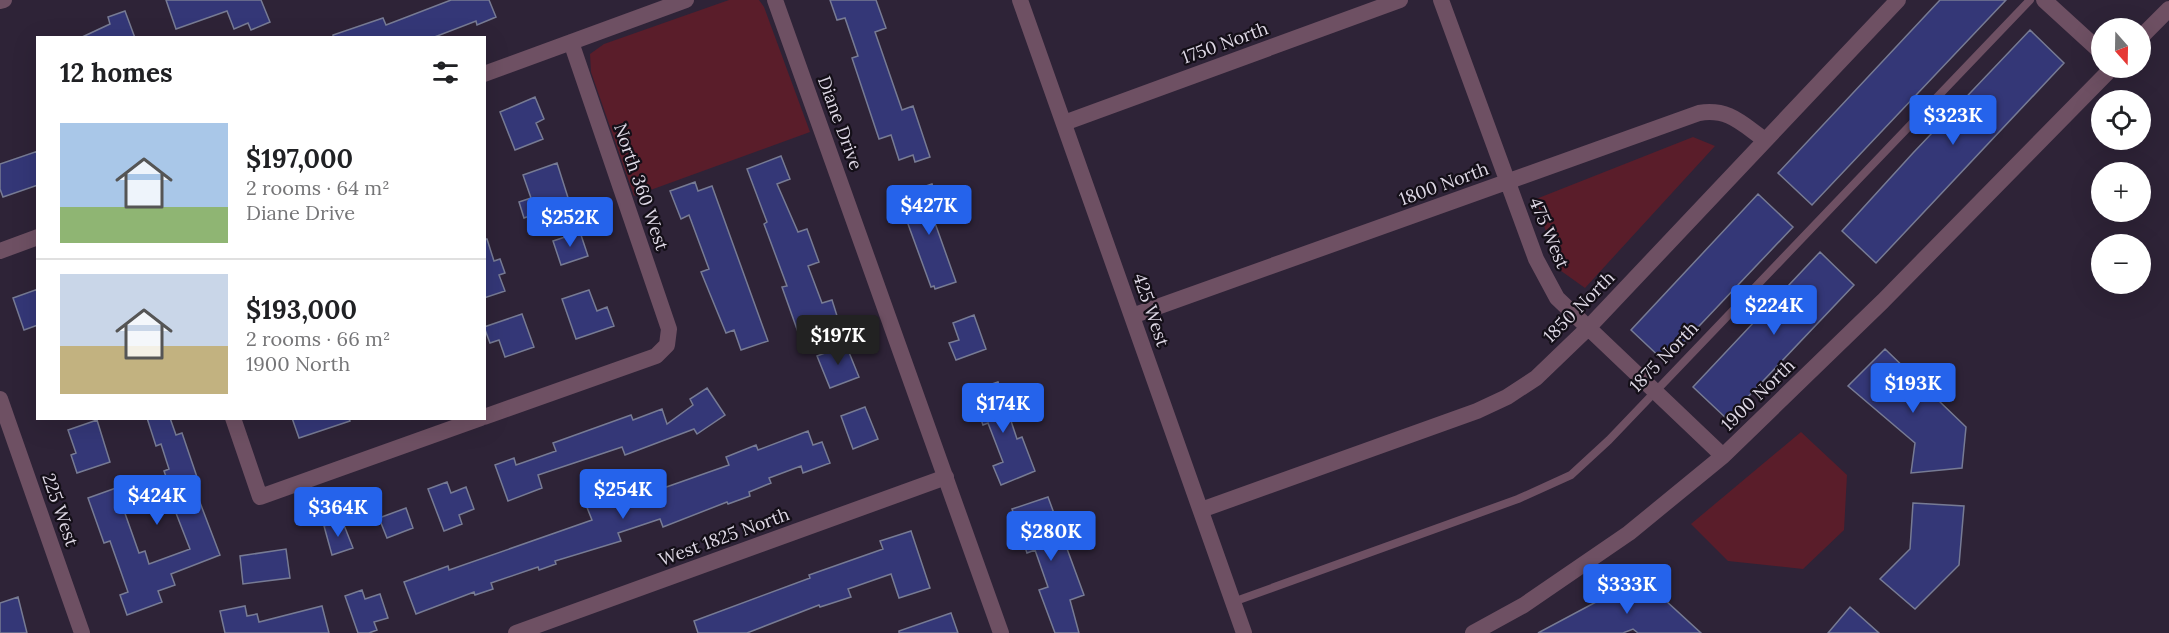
<!DOCTYPE html>
<meta charset="utf-8">
<style>
:root{--surface:#fff;--page:#f2f2f2;--text:#202124;--muted:#757577;--line:#e0e0e0;--accent:#2563eb}
body{margin:0;font-family:Lora,serif;background:var(--page);color:var(--text);height:100vh;display:flex;flex-direction:column;font-size:22px;white-space:nowrap}
*{box-sizing:border-box;margin:0}
p{font-size:20px;color:var(--muted)}
.icon{flex:none;width:33px;height:33px;fill:none;stroke:currentColor;stroke-width:2;stroke-linecap:round;stroke-linejoin:round}
.map{position:relative;flex:1;overflow:hidden}
.details{position:absolute;left:36px;top:36px;width:450px;height:384px;display:flex;flex-direction:column;background:var(--surface);border-radius:0px;box-shadow:0 6px 24px #0002}
.details>*{flex:none}
.needle{width:39px;rotate:160deg}
.fabs{position:absolute;left:2091px;top:18px;display:grid;gap:12px}
.fabs a{display:grid;place-items:center;width:60px;height:60px;border-radius:50%;background:var(--surface);box-shadow:0 6px 24px #0002;font-size:30px}
.price{position:absolute;translate:-50% -51px;padding:0 14px;border-radius:6px;background:var(--accent);color:#fff;font-size:20px;line-height:39px;filter:drop-shadow(0 2px 3px #0008)}
.price::after{content:'';position:absolute;left:50%;top:36px;width:18px;height:14px;margin-left:-9px;background:inherit;clip-path:polygon(0 0,100% 0,50% 100%)}
.price.active{background:#222;color:#fff}
ul{padding:0;list-style:none}
li{display:flex;align-items:center;gap:18px;height:150px;padding:0 24px}
li+li{border-top:2px solid var(--line)}
li span{display:grid;place-items:center;flex:none;width:168px;height:120px;border-radius:0px;color:#555}
li>.icon{margin-inline-start:auto}
span .icon{width:72px;height:72px;fill:#fffc;stroke-width:1}
li b{font-size:26px}
h2{display:flex;justify-content:space-between;align-items:center;height:72px;padding:0 24px;font-size:26px}
.map>svg:first-child{display:block}
.green{fill:#5a1d2a}
.building{fill:#343777;stroke:#777b94;stroke-width:1.5}
.lines{fill:none;stroke-linecap:round;stroke-linejoin:round}
.lane{stroke:#6e5063;stroke-width:8}
.street{stroke:#6e5063;stroke-width:16}
.labels{text-anchor:middle;stroke-width:4.5;stroke-linejoin:round;paint-order:stroke}
.street-label{font-size:18px;fill:#ded8e5;stroke:#140f18}
</style>
<div class="map">
<svg width="2169" height="633" viewBox="0 0 2169 633">
<rect width="100%" height="100%" fill="#2e2337"/>
<path class="green" d="M729 0H759L764 7 810 132 634 196 591 72 590 54 604 44Z
M1693 137 1715 146 1585 288 1557 268 1536 199Z
M1801 432 1847 475 1844 530 1803 569 1728 561 1691 524Z"/>
<path class="building" d="M166 0H261L270 22 251 30 248 23 234 29 227 11 176 29Z
M451 0H489L496 17 477 25 476 21 432 38H333V35L383 18 386 25Z
M830 0H876L886 28 875 32 902 110 913 106 930 157 915 162 913 155 899 160 891 135 879 139 852 58 858 56 845 18 837 20Z
M1940 0H2006L1812 205 1778 173Z
M125 11 135 38H80L110 24 108 17Z
M2030 30 2064 63 1876 263 1842 231 1913 153Z
M535 97 544 119 536 123 543 139 515 150 500 112Z
M38 151V185L3 197 0 189V164Z
M781 156 790 179 777 184 798 232 807 229 819 262 808 266 822 303 832 300 838 319 798 332 782 287 787 286 764 224 767 222 747 169Z
M557 163 571 207 545 216 543 211 524 218 519 202 531 198 523 175Z
M695 182 698 191 712 186 768 341 741 350 734 330 726 333 701 272 709 269 689 215 681 219 670 191Z
M932 184 944 220 935 223 956 282 935 289 934 286 931 287 904 213 914 210 908 192Z
M1758 194 1793 227 1665 362 1631 330Z
M580 232 588 256 561 265 553 241Z
M484 239H487L494 261 500 259 505 273 499 275 505 291 484 298Z
M1820 252 1854 285 1727 419 1693 387Z
M38 289V325L24 330 13 298Z
M589 290 597 311 607 307 614 326 576 339 562 299Z
M522 314 534 347 505 357 499 340 490 343 484 327Z
M974 315 986 349 956 360 949 343 959 340 953 323Z
M846 345 859 377 830 388 817 356Z
M1885 349 1966 427 1962 468 1911 473 1915 443 1848 386Z
M998 382 1017 439 1022 437 1035 471 1001 485 993 466 1003 462 988 423 983 425 971 391Z
M707 388 725 415 697 434 694 429 625 455 622 447 538 475 542 488 508 501 495 465 514 458 516 465 556 451 553 443 631 415 633 420 662 409 667 424 693 405 690 399Z
M865 407 878 439 853 449 841 416Z
M147 418H170L176 435 182 433 197 477 191 479 220 555 171 574 175 585 158 591 162 602 127 615 120 595 128 592 110 541 104 543 88 498 116 488 139 553 145 551 149 564 190 549 174 508 177 507 164 471 169 469 161 444 156 446Z
M292 418H349L350 421 299 438Z
M97 420 110 462 77 473 71 455 76 453 68 430Z
M808 431 813 445 822 442 830 463 803 473 801 466 769 478 771 483 749 492 750 496 728 504 727 502 663 527 660 519 618 533 621 541 555 561 556 564 539 570 538 567 491 583 493 589 475 595 474 592 416 614 404 582 448 566 449 570 592 520 586 505 604 498 607 507 635 498 729 465 726 457 756 445 758 450Z
M447 482 451 493 466 487 474 509 459 515 462 524 444 531 428 489Z
M1048 497 1084 595 1070 600 1079 633H1055L1039 590 1048 587 1035 550 1027 553 1012 509Z
M1913 503 1964 506 1959 565 1915 609 1880 579 1910 549Z
M406 508 413 528 387 538 379 518Z
M342 520 353 548 332 555 324 526Z
M911 531 930 588 899 598 891 574 848 589 851 597 820 607 819 605 747 633H698L694 621 810 578 809 575 883 549 880 541Z
M286 549 290 578 243 584 240 556Z
M1641 578 1701 633H1638L1633 629 1623 633H1538Z
M362 590 365 599 380 594 388 618 374 622 377 630 369 633H358L345 596Z
M18 597 27 633H0V603Z
M245 606 247 616 257 614 259 622 322 606 329 633H225L220 611Z
M1850 607 1879 633H1828Z
M951 613 958 633H899V631Z"/>
<g class="lines">
<path class="lane" d="M1233 602 1518 499 1571 475 1609 440 2030 0"/>
<path class="street" d="M775 0 1001 633
M1020 0 1244 633
M1441 0 1536 259 1557 298 1723 456
M2044 0 2102 53
M0 1 4 0
M2140 38 2169 9
M484 74 686 0
M1064 123 1400 0
M0 251 38 237
M1132 316 1699 113C1729 108 1742 124 1765 140
M0 399 82 633
M484 417 656 356 667 345 669 329 571 42
M233 418 260 497 481 418
M1201 510 1477 411 1507 397 1536 378 1588 328 1898 0
M516 633 946 477
M1473 633 1524 605 1629 533 1723 456 1883 301 2112 68"/>
</g>
<g class="labels">
<g class="street-label">
<text transform="translate(1225 43) rotate(-20)" y="6">1750 North</text>
<text transform="translate(840 123) rotate(70)" y="6">Diane Drive</text>
<text transform="translate(1444 184) rotate(-20)" y="6">1800 North</text>
<text transform="translate(641 187) rotate(71)" y="6">North 360 West</text>
<text transform="translate(1549 233) rotate(67)" y="6">475 West</text>
<text transform="translate(1579 307) rotate(-45)" y="6">1850 North</text>
<text transform="translate(1151 310) rotate(71)" y="6">425 West</text>
<text transform="translate(1664 357) rotate(-46)" y="6">1875 North</text>
<text transform="translate(1758 395) rotate(-44)" y="6">1900 North</text>
<text transform="translate(60 510) rotate(71)" y="6">225 West</text>
<text transform="translate(724 537) rotate(-20)" y="6">West 1825 North</text>
</g>
</g>
</svg>
<div class="fabs">
<a><svg class="needle" viewBox="-14 -14 28 28"><path d="M0-13l5 13h-10z" fill="#e53935"/><path d="M0 13l5-13h-10z" fill="#757577"/></svg></a>
<a><svg class="icon" aria-label="locate" viewBox="0 0 24 24"><circle cx="12" cy="12" r="6"/><path d="M12 2v4M12 18v4M2 12h4M18 12h4"/></svg></a>
<a>+</a>
<a>−</a>
</div>
<b class="price" style="left:1953px;top:146px">$323K</b>
<b class="price" style="left:929px;top:236px">$427K</b>
<b class="price" style="left:570px;top:248px">$252K</b>
<b class="price" style="left:1774px;top:336px">$224K</b>
<b class="price active" style="left:838px;top:366px">$197K</b>
<b class="price" style="left:1913px;top:414px">$193K</b>
<b class="price" style="left:1003px;top:434px">$174K</b>
<b class="price" style="left:623px;top:520px">$254K</b>
<b class="price" style="left:157px;top:526px">$424K</b>
<b class="price" style="left:338px;top:538px">$364K</b>
<b class="price" style="left:1051px;top:562px">$280K</b>
<b class="price" style="left:1627px;top:615px">$333K</b>
<section class="details">
<h2>12 homes<svg class="icon" aria-label="filters" viewBox="0 0 24 24"><path d="M4 7h16M4 17h16"/><circle cx="9" cy="7" r="2"/><circle cx="15" cy="17" r="2"/></svg></h2>
<ul>
<li><span style="background:linear-gradient(#a9c7e8 70%,#8fb573 0)"><svg class="icon" aria-label="home" viewBox="0 0 24 24"><path d="M3 11l9-7 9 7M6 9v11h12V9"/></svg></span><div><b>$197,000</b><p>2 rooms · 64 m²</p><p>Diane Drive</p></div></li>
<li><span style="background:linear-gradient(#c9d6e8 60%,#c2b280 0)"><svg class="icon" aria-label="home" viewBox="0 0 24 24"><path d="M3 11l9-7 9 7M6 9v11h12V9"/></svg></span><div><b>$193,000</b><p>2 rooms · 66 m²</p><p>1900 North</p></div></li>
</ul>
</section>
</div>
